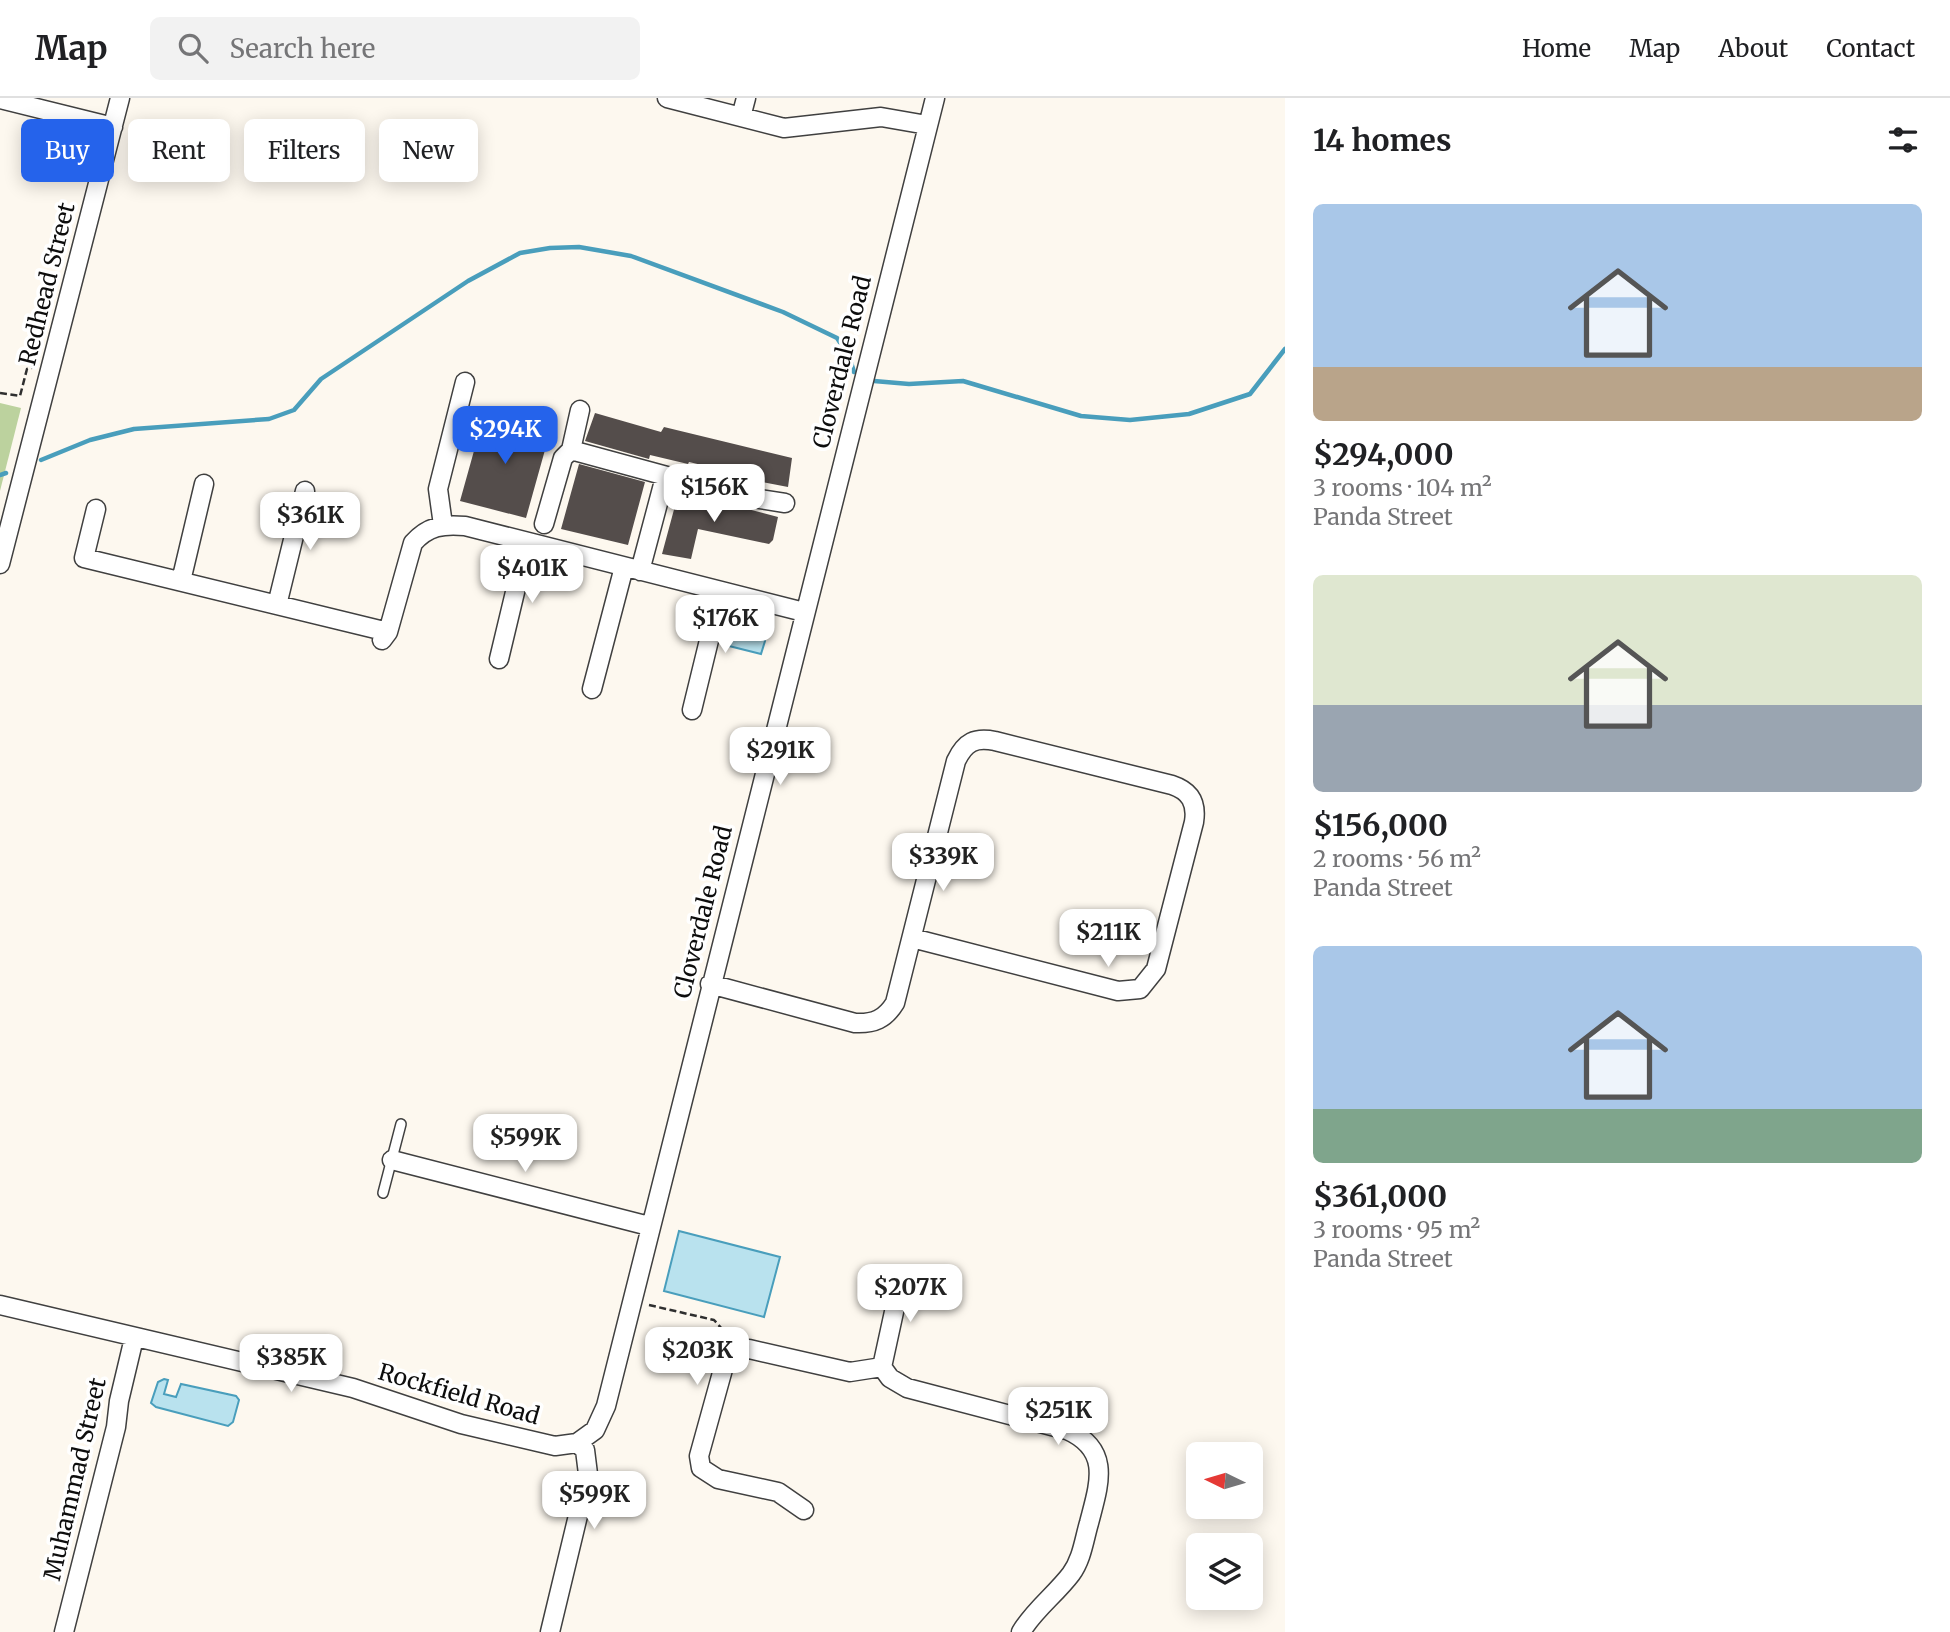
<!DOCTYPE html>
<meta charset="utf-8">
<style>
:root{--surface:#fff;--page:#f2f2f2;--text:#202124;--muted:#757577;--line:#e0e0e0;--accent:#2563eb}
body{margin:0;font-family:Merriweather,serif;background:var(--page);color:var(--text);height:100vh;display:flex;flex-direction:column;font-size:26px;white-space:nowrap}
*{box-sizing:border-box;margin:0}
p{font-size:23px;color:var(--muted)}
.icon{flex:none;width:38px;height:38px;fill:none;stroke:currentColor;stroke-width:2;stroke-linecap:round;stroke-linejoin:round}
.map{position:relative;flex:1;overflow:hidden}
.panel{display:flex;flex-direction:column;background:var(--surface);width:665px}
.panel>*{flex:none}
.guide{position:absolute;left:21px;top:21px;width:665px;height:63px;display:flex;gap:14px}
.needle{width:46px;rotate:275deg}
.fabs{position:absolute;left:1186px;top:1344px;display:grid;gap:14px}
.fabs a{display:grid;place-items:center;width:77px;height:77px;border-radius:10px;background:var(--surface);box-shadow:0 4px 18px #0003;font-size:35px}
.price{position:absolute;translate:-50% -60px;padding:0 16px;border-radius:14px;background:#fff;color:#222;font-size:23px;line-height:46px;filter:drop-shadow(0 2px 4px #0008)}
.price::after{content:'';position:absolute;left:50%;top:42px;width:21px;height:16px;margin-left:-10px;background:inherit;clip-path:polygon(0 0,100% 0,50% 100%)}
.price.selected{background:var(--accent);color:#fff}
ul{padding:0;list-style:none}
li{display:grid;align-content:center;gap:14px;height:371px;padding:0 28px}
li span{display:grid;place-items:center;height:217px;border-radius:10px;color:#555}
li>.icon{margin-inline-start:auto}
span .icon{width:126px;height:126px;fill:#fffc;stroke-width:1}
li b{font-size:30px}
h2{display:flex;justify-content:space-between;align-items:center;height:84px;padding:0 28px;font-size:30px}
.chip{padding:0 24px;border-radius:10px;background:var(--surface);box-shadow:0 4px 18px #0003;font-size:24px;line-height:63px}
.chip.selected{background:var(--accent);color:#fff}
header{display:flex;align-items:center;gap:42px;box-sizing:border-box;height:98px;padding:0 35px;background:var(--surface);border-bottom:2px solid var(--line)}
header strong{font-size:33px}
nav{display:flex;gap:38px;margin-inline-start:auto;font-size:24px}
.search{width:490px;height:63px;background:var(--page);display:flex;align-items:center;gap:18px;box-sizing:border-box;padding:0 24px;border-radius:10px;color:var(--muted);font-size:26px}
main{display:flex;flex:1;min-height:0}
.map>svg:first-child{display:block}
.forest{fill:#bcd29e}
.water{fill:#b9e2ee;stroke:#499ebc;stroke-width:2}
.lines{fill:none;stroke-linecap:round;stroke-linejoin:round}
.stream{stroke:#499ebc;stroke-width:4.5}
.building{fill:#544d4b}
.service-casing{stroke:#404040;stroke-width:12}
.minor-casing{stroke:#404040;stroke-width:21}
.path{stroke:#2f2f2f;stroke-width:2.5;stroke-dasharray:7 3.5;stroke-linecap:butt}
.service{stroke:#fff;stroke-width:9}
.minor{stroke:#fff;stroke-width:18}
.labels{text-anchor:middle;stroke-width:7;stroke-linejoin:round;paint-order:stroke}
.street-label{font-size:23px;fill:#0d0d0d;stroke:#fff}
</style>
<header>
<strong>Map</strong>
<div class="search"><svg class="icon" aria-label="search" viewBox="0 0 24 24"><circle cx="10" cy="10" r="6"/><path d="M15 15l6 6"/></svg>Search here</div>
<nav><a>Home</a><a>Map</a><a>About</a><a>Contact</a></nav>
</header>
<main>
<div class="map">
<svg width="1285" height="1534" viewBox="0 0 1285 1534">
<rect width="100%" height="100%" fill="#fdf8ef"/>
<path class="forest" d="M0 305 21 310 0 393Z"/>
<path class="water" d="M732 519 761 534 765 543 761 556 725 547Z
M679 1133 780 1159 764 1219 664 1193Z
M164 1281 168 1282 164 1296 176 1299 181 1286 236 1298 239 1302 233 1324 228 1328 156 1309 151 1305 158 1284Z"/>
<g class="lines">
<path class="stream" d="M874 283 909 286 963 283 1081 318 1130 322 1189 316 1250 296 1285 251
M41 362 90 342 134 331 269 321 294 312 321 281 468 183 520 155 550 150 579 149 631 158 783 214 837 240 849 258 854 274
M0 377 6 375"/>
</g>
<path class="building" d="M595 315 661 334 664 329 792 360 788 389 722 376 723 372 689 364 688 366 650 357 649 361 585 343Z
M484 317 550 334 526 420 460 403Z
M579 366 645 384 628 447 561 431Z
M679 393 778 419 773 442 769 446 698 431 691 461 662 456Z"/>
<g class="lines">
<g class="service-casing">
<path id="service" d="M383 1095 401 1026"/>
</g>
<g class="minor-casing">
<path id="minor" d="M667 0 784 30 881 19 927 27
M0 1 113 29
M741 19 746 0
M571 352 740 398 785 405
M96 411 84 460 388 534
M544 426 563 360 571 352 580 312
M443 427 438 391 465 284
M0 466 120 0
M640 473 665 379
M181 483 204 386
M277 507 305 393
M382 542 388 534 413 445C428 428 443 426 465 428L804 514
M499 561 527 444
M592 591 624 469
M692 612 721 493
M710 886 855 925C874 926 885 921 895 905L956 663C965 644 975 639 995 643L1172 687C1190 693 1197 705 1194 724L1156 871 1140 891 1118 893 912 840
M392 1062 649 1128
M0 1207 353 1290 461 1326 555 1348 577 1345 595 1332 606 1308 935 0
M882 1269 890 1280 907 1290 1067 1332C1112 1352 1099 1386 1089 1425 1084 1442 1082 1461 1071 1476 1056 1496 1034 1512 1021 1534
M882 1269 902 1177
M804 1412 778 1394 718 1381 701 1370 699 1358 725 1264 735 1254 749 1251 850 1274 882 1269
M64 1534 116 1329 119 1303 134 1240
M550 1534 588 1376 585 1352 577 1345"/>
</g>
<path class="path" d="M0 295 20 298 27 271 35 269
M649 1207 714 1222 723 1232 742 1235"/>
<use href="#service" class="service"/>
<use href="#minor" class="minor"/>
</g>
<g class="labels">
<g class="street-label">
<text transform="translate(47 186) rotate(-76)" y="8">Redhead Street</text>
<text transform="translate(842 264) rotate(-76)" y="8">Cloverdale Road</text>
<text transform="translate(703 814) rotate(-76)" y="8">Cloverdale Road</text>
<text transform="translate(459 1296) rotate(16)" y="8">Rockfield Road</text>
<text transform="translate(75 1381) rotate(-77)" y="8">Muhammad Street</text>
</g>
</g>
</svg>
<div class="fabs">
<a><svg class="needle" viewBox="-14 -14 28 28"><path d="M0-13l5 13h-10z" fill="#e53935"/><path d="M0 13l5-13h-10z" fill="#757577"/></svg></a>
<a><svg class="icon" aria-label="layers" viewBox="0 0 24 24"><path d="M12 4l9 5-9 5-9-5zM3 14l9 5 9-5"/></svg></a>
</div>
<b class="price selected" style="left:505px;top:368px">$294K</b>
<b class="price" style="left:714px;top:426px">$156K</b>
<b class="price" style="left:310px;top:454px">$361K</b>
<b class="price" style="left:532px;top:507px">$401K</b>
<b class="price" style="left:725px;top:557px">$176K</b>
<b class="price" style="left:780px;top:689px">$291K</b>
<b class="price" style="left:943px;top:795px">$339K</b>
<b class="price" style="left:1108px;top:871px">$211K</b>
<b class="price" style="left:525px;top:1076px">$599K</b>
<b class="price" style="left:910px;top:1226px">$207K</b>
<b class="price" style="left:697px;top:1289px">$203K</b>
<b class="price" style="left:291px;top:1296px">$385K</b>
<b class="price" style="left:1058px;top:1349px">$251K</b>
<b class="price" style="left:594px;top:1433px">$599K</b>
<div class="guide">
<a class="chip selected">Buy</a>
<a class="chip">Rent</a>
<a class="chip">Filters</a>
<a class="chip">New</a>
</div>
</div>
<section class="panel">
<h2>14 homes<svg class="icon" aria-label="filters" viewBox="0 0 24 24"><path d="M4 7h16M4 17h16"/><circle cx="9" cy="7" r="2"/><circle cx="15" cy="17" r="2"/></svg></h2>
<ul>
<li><span style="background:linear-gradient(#a9c7e8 75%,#b9a48a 0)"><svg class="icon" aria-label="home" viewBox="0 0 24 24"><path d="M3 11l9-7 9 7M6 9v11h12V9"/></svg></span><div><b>$294,000</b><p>3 rooms · 104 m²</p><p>Panda Street</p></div></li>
<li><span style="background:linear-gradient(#dfe7d0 60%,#9aa5b1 0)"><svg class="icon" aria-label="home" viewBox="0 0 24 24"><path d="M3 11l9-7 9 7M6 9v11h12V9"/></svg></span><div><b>$156,000</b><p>2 rooms · 56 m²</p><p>Panda Street</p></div></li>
<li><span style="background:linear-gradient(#a9c7e8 75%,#7fa58c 0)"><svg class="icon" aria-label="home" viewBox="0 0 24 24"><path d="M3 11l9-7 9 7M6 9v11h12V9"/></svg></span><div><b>$361,000</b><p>3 rooms · 95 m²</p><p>Panda Street</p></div></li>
</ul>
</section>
</main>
